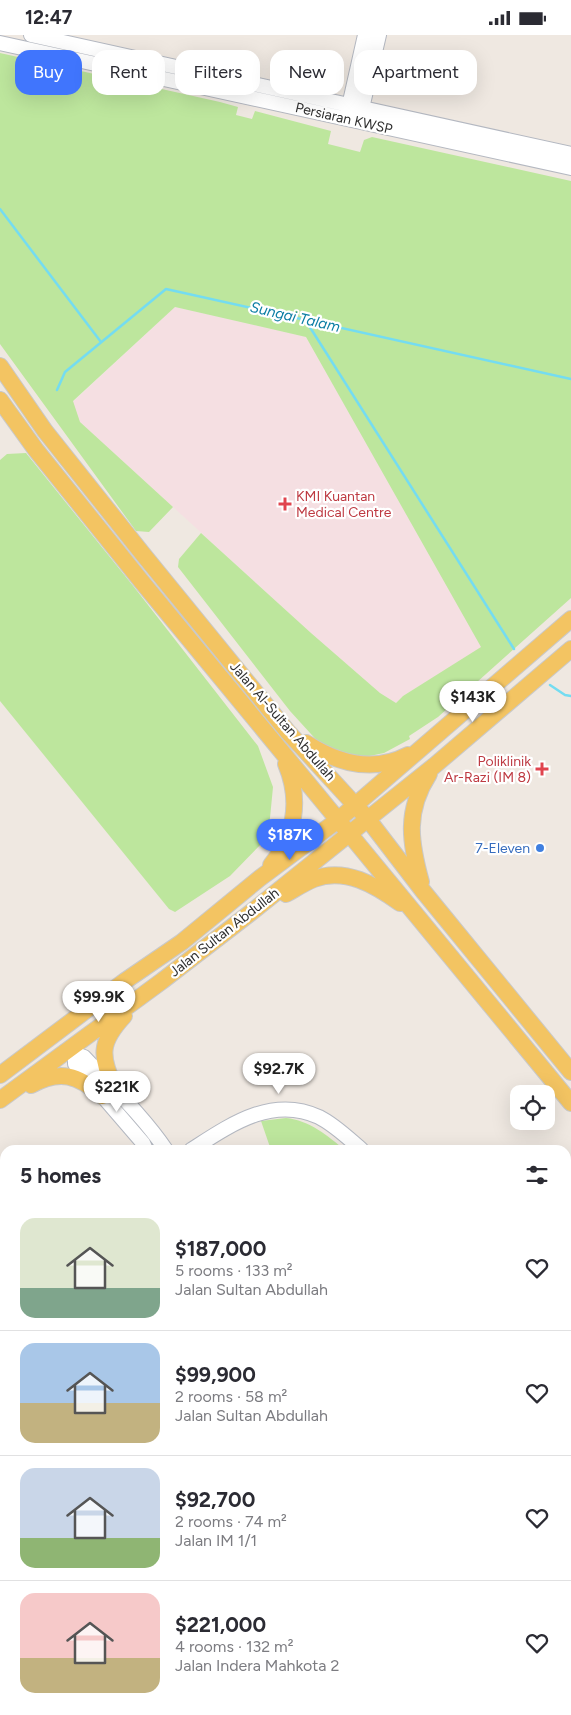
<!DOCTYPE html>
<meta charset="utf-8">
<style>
:root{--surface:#fff;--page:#f7f7f7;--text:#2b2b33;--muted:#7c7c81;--line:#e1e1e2;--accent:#4075fd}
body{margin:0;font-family:Figtree,sans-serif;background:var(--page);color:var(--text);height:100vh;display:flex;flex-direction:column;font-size:19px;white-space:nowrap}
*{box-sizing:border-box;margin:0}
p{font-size:16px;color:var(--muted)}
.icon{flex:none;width:28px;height:28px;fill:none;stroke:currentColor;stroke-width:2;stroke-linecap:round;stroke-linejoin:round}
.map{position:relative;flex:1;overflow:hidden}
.panel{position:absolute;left:0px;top:1110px;width:571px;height:570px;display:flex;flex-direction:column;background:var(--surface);border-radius:15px 15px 0 0;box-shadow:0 5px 20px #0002}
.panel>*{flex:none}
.top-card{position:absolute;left:15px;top:15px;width:541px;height:45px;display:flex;gap:10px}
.buttons{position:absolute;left:510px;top:1050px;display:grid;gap:10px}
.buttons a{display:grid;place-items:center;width:45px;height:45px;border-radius:10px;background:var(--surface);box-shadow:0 5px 20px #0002;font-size:25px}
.price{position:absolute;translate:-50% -42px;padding:0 11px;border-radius:18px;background:#fff;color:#222;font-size:16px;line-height:32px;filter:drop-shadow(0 1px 2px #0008)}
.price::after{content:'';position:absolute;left:50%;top:30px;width:15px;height:11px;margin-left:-8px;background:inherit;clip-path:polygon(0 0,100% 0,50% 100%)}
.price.current{background:var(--accent);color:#fff}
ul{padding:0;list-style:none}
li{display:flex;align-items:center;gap:15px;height:125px;padding:0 20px}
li+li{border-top:1px solid var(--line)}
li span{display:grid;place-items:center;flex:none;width:140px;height:100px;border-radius:15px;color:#555}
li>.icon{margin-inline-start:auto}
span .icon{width:60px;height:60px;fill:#fffc;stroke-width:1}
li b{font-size:21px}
h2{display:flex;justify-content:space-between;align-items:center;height:60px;padding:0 20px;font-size:21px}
.tag{padding:0 18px;border-radius:15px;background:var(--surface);box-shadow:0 5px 20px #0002;font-size:18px;line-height:45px}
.tag.current{background:var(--accent);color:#fff}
.status{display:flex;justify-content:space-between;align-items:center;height:35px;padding:0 25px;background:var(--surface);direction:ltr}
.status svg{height:14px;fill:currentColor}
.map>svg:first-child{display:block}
.medical{fill:#f5dfe2}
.green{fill:#bde69d}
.pitch{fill:#d1ed99}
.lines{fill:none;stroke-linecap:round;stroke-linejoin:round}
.stream{stroke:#74dcf1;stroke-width:2.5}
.minor-casing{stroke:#b4b8c1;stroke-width:16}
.major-casing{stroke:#c9c9c9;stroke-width:18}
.minor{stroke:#fff;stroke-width:14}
.major{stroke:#f3c462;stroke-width:16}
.health-dot{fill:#e0444e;stroke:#fff;stroke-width:2}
.shop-dot{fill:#3f7fe0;stroke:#fff;stroke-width:2}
.labels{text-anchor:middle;stroke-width:4.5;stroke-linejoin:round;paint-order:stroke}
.street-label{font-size:14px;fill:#2e2e2e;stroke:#fff}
.health-label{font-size:14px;fill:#be3a42;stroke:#fff;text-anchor:start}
.shop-label{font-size:14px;fill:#366cbe;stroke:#fff;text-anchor:end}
.water-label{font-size:15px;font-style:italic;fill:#0c7ea4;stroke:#fff}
</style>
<div class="status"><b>12:47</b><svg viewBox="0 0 49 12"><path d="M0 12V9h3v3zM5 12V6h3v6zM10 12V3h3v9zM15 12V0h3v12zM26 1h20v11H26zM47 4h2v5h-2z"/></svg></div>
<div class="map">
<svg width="571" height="1680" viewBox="0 0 571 1680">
<rect width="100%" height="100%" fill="#efe8e1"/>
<path class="medical" d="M175 272 306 302 482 612 403 661 396 668 380 658 311 598 80 387 73 367Z"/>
<path class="green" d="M0 18 220 67 238 72 236 80 252 84 255 76 331 96 328 109 360 117 364 105 372 102 571 146V563L438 682 409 701 410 704 384 718 360 723 321 710 290 676 178 532 179 524 201 498 311 598 380 658 396 668 403 661 481 612 306 302 175 272 73 366 80 387 173 472 149 497 136 496 0 309Z
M26 418 134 552 258 711 273 752 270 783 263 807 230 841 175 877 169 874 0 666V425L7 419Z
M286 1083C309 1085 328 1101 345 1115H271L261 1086Z"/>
<path class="pitch" d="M566 1327 571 1332V1419L566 1423Z"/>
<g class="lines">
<path class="stream" d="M0 174 101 307
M306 286 514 614
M57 355 65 337 166 254 571 344
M550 650 565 660 571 661
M0 1393 5 1385"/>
<g class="minor-casing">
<path id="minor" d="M31 0 571 119
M0 8 571 133
M347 80 365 0
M360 82 379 0
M146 1115 143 1108 75 1029V1023L78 1020 84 1022C112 1052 143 1081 166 1115
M191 1115C230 1090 272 1060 319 1082 335 1090 349 1104 362 1115
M566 1321 571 1326
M566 1594 571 1599
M469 1675 479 1680
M351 1680 352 1675
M370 1680V1675"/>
</g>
<g class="major-casing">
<path id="major" d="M0 331 45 396 142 518 287 696 367 783 423 856 571 1037
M0 365 36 415 142 547 571 1068
M306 708C337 728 373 738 408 720
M271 830C295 800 301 765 286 729
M421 847C410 807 405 776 429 739
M286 859C295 854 304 848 314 844 345 832 375 850 400 868
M0 1040 125 946 182 907 260 843 338 785 571 584
M31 1050C60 1034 78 1040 102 1061
M115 1054C101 1021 98 1009 124 981
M0 1065 162 946 249 879 434 731 571 614"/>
</g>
<use href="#minor" class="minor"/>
<use href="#major" class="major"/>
</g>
<g class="health-dot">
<path d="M282.5 461.5h5v5h5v5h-5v5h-5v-5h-5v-5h5z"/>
<path d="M539.5 726.5h5v5h5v5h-5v5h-5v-5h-5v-5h5z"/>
</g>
<circle class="shop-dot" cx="540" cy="813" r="5"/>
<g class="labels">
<g class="street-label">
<text transform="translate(344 83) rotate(13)" y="5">Persiaran KWSP</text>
<text transform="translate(283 686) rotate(49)" y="5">Jalan Al-Sultan Abdullah</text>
<text transform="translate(224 897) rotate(-38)" y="5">Jalan Sultan Abdullah</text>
</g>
<g class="health-label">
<text x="296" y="466">KMI Kuantan<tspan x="296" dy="16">Medical Centre</tspan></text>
<text x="531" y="731" text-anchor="end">Poliklinik<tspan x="531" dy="16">Ar-Razi (IM 8)</tspan></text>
</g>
<g class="shop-label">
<text x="530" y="818">7-Eleven</text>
</g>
<g class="water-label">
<text transform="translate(295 282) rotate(13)" y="5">Sungai Talam</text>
</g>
</g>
</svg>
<div class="buttons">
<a><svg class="icon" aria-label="locate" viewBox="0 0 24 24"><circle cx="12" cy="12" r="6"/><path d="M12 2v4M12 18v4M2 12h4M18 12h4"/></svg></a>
</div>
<b class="price" style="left:473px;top:688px">$143K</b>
<b class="price current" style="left:290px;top:826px">$187K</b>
<b class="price" style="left:99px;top:988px">$99.9K</b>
<b class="price" style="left:279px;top:1060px">$92.7K</b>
<b class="price" style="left:117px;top:1078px">$221K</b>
<div class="top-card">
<a class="tag current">Buy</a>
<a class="tag">Rent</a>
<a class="tag">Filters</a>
<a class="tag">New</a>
<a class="tag">Apartment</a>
</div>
<section class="panel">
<h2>5 homes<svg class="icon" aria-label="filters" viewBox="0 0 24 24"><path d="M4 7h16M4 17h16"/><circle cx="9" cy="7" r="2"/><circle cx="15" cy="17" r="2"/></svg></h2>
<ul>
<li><span style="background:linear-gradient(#dfe7d0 70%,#7fa58c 0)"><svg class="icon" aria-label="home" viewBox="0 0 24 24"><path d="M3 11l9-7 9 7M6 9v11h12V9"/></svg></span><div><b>$187,000</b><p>5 rooms · 133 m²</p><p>Jalan Sultan Abdullah</p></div><svg class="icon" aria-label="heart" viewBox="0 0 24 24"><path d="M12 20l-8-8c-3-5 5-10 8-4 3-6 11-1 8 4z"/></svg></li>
<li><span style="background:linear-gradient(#a9c7e8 60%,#c2b280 0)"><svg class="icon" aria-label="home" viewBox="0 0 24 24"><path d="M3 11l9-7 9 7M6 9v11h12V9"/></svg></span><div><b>$99,900</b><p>2 rooms · 58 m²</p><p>Jalan Sultan Abdullah</p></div><svg class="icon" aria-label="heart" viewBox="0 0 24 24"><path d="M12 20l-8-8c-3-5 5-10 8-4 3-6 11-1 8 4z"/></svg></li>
<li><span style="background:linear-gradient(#c9d6e8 70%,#8fb573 0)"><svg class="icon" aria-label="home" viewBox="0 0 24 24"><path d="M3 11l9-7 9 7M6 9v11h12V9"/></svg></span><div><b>$92,700</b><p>2 rooms · 74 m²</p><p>Jalan IM 1/1</p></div><svg class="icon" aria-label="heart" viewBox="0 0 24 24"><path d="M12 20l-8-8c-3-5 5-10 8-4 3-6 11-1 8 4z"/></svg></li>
<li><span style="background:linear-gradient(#f6c9c9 65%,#c2b280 0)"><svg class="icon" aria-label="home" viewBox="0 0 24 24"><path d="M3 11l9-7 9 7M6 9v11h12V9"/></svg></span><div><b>$221,000</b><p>4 rooms · 132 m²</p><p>Jalan Indera Mahkota 2</p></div><svg class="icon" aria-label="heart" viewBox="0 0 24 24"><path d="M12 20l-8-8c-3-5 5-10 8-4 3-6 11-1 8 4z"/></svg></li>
</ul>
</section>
</div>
